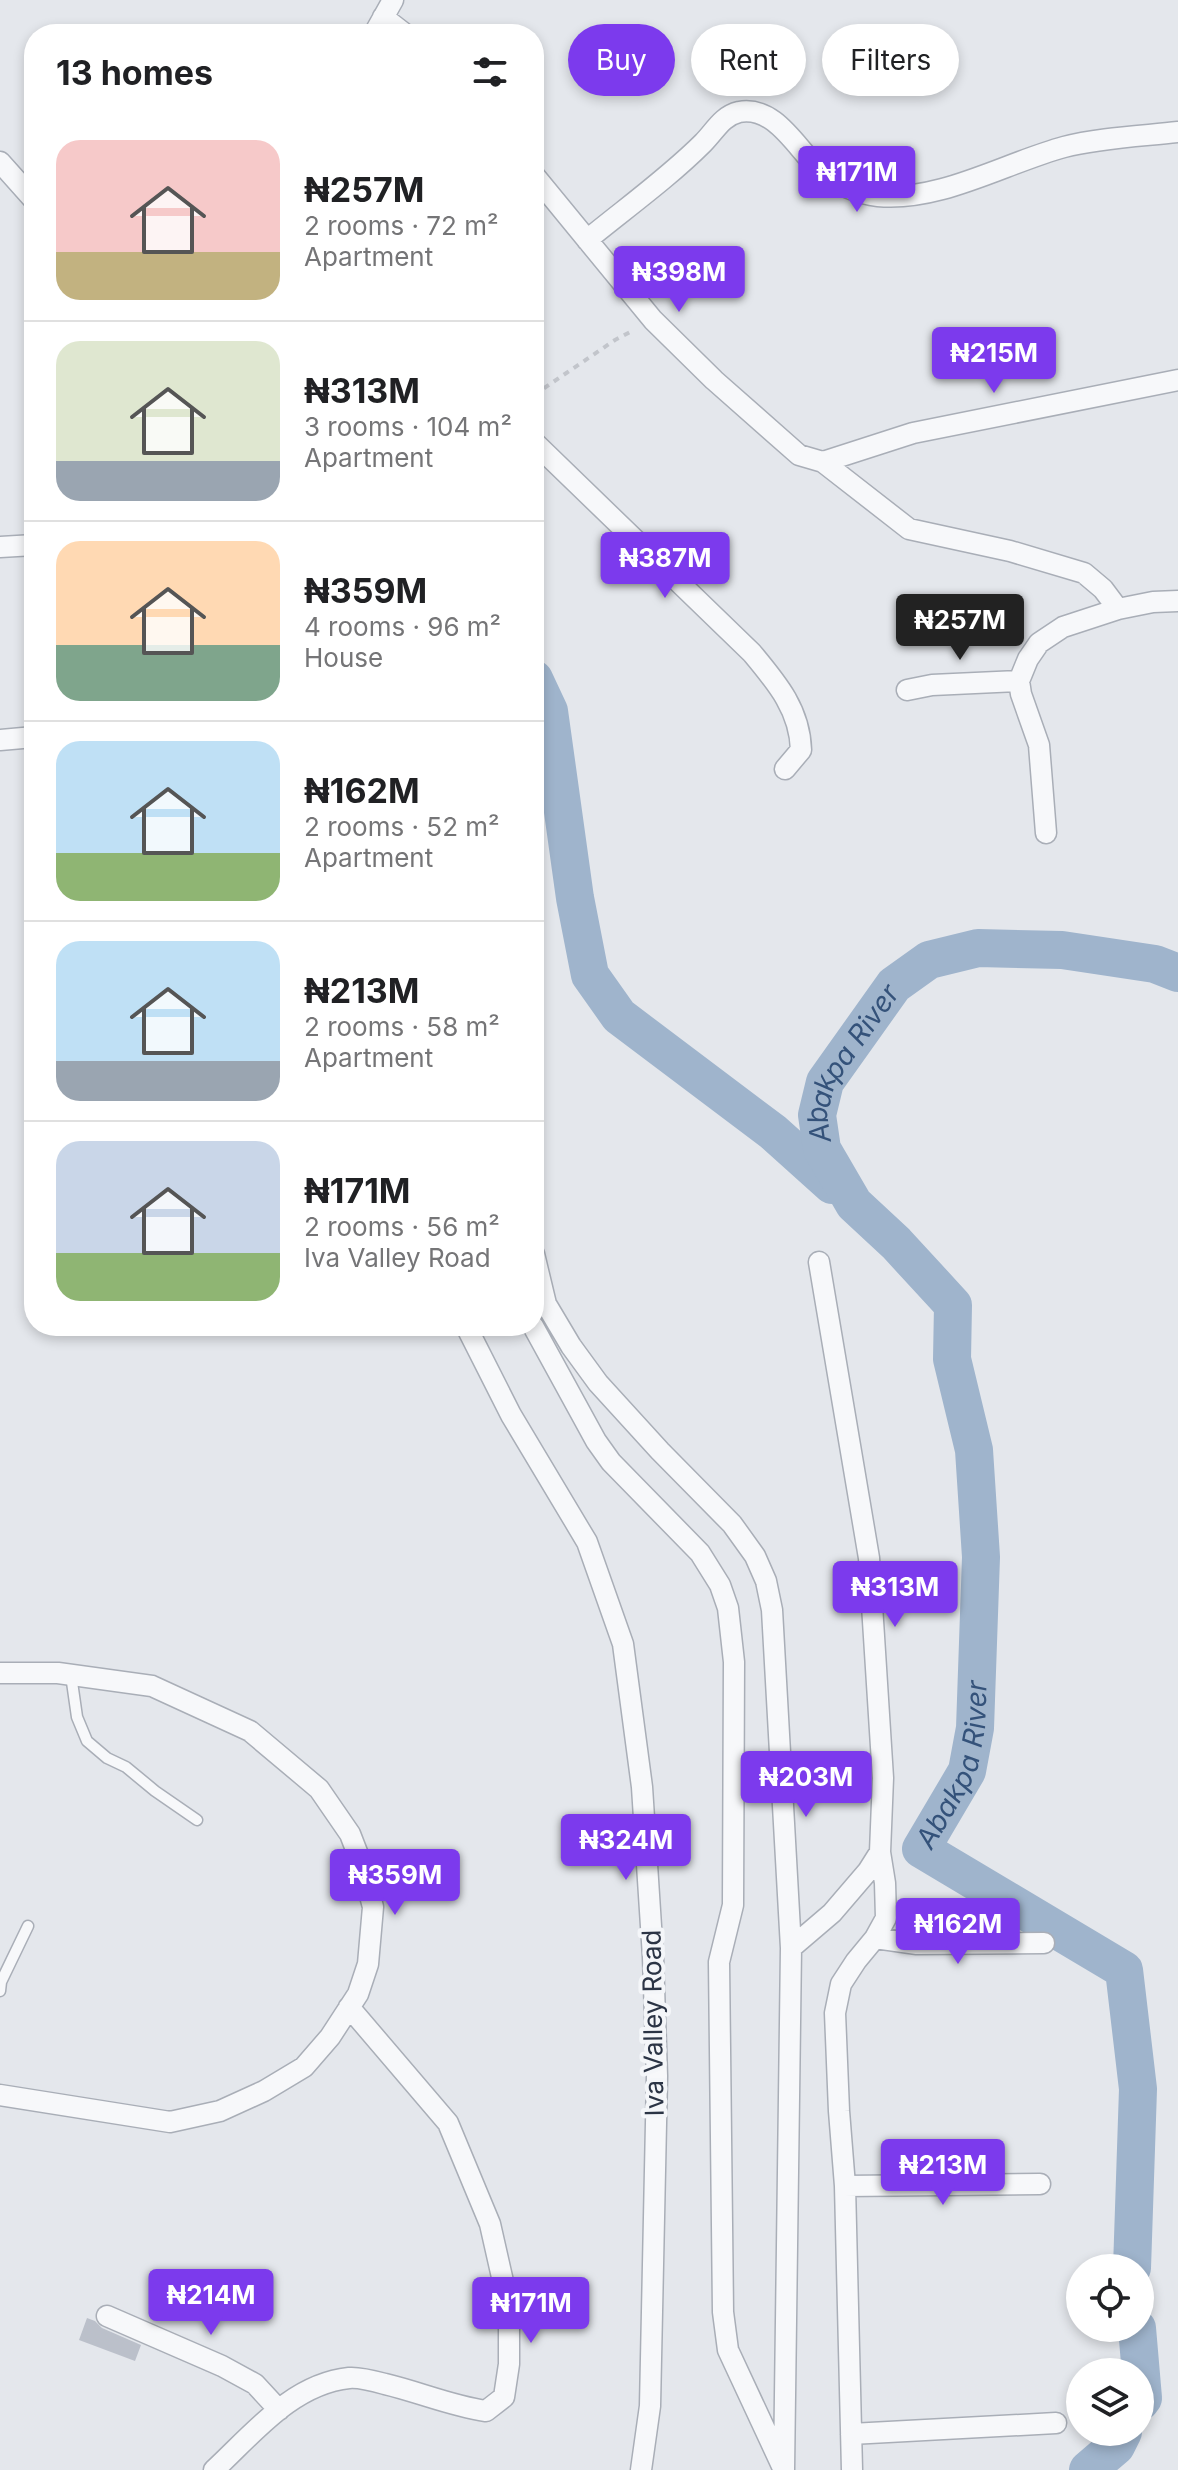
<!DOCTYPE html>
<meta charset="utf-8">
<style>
:root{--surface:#fff;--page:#f6f6f6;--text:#202124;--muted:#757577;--line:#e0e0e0;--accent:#7c3aed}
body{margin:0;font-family:Inter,sans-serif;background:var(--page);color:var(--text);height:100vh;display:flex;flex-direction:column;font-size:30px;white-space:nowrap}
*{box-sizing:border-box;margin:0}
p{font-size:26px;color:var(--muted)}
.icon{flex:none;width:44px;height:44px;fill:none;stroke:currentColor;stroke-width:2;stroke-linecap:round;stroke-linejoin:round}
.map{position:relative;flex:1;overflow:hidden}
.side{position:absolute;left:24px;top:24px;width:520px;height:1312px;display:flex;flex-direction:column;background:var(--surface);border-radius:32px;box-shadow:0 4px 12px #0003}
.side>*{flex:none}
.banner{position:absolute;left:568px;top:24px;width:490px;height:72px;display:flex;gap:16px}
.buttons{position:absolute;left:1066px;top:2254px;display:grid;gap:16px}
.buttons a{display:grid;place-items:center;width:88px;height:88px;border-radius:50%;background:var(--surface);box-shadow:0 4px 12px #0003;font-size:40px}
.price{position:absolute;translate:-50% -68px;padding:0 18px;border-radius:8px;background:var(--accent);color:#fff;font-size:26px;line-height:52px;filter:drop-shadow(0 2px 4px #0008)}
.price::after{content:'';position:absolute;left:50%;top:48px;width:24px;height:18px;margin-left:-12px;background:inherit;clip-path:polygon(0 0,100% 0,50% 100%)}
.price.active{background:#222;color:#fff}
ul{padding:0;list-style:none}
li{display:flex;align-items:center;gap:24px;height:200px;padding:0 32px}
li+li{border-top:2px solid var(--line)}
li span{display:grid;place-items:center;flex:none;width:224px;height:160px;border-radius:24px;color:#555}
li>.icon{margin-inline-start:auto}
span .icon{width:96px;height:96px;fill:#fffc;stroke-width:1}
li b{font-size:34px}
h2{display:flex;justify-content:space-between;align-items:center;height:96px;padding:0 32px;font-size:34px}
.tag{padding:0 28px;border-radius:36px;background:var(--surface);box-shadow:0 4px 12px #0003;font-size:28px;line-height:72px}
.tag.active{background:var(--accent);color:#fff}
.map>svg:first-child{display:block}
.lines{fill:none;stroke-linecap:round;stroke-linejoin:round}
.river{stroke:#9fb4cc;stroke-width:38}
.building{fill:#bbc0ca}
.lane-casing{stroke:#a9aeb7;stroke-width:13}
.street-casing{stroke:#a9aeb7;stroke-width:23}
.path{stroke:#c2c5cb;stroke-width:4;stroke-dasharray:6 6;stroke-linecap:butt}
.lane{stroke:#f7f8fa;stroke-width:10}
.street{stroke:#f7f8fa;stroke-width:20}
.labels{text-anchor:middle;stroke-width:8;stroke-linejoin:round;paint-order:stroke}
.street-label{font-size:26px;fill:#2b3445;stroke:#f4f6f9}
.water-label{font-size:28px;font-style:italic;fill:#34527a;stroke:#f4f6f9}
</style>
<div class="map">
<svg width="1178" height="2470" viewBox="0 0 1178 2470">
<rect width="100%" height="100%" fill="#e4e7ec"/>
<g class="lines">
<g class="river">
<path d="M534 679 549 711 575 898 590 975 619 1016 773 1132 832 1185"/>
<path id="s1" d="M1132 2268 1138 2089 1124 1970 921 1849 967 1771 975 1728 981 1557 974 1450 952 1359 953 1305 896 1243 854 1204 822 1149 817 1115 825 1082 894 985 929 960 978 948 1062 950 1155 964 1178 973"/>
<path d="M1137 2328 1143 2398 1140 2402"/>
<path d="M1088 2470 1116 2446 1123 2432"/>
</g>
</g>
<path class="building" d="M87 2318 95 2321 102 2328 141 2345 135 2361 79 2340Z"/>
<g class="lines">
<g class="lane-casing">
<path id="lane" d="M71 1675 77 1717 87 1741 107 1758 126 1767 155 1791 197 1820
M0 1991 1 1982 28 1926"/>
</g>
<g class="street-casing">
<path id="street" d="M383 17 405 34
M374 34 393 0
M0 162 34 200
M534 175 653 320 714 380 799 455 823 462 909 529 1010 551 1084 573 1103 589 1118 609 1153 602 1178 601
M587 240C626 208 668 178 703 143 715 131 722 116 739 112 777 105 798 152 823 173 837 185 859 194 878 196 940 202 1005 163 1064 147 1098 138 1142 136 1178 132
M534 442 752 653C777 683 800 710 801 750L785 769
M823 462 913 433 1178 380
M0 547 34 545
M907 690 932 685 1019 681
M0 740 34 737
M1046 833 1039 745 1021 694 1019 681 1028 659 1039 643 1063 627 1118 609
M534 1254 546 1304 571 1346 598 1383 660 1451 732 1524 755 1556 766 1581 772 1610 791 1948 784 2470
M466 1326 511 1415 587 1542 623 1644 642 1787 653 1957 657 2076 650 2406 641 2470
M533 1326 596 1441 611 1462 700 1553 720 1585 728 1608 734 1662 733 1905 719 1962 723 2312 728 2350 782 2466
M0 1673H58L152 1686 250 1731 319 1789 350 1834 362 1865 373 1907 368 1964 358 1994 330 2037 304 2067 264 2091 220 2111 170 2122 0 2095
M875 1938 917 1944 1044 1943
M791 1948 832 1913 868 1871 880 1852 883 1778 869 1558 819 1262
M845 2186 1040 2184
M107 2316 222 2366 255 2384 279 2410
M851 2434 1056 2423
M214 2470C253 2434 292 2384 349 2378 359 2377 374 2381 385 2384 419 2392 451 2406 486 2411L504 2397 509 2364V2308L490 2224 448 2123 349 2007
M852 2470 845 2186 839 2111 835 2013 841 1984 856 1961 875 1938 886 1918 885 1883 880 1852"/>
</g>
<path class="path" d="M534 395 615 340 634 330"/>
<use href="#lane" class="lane"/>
<use href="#street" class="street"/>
</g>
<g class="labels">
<g class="street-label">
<text transform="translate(653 2023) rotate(-91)" y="9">Iva Valley Road</text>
</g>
<g class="water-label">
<text dy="10" stroke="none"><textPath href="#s1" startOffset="1396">Abakpa River</textPath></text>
<text dy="10" stroke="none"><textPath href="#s1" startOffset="628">Abakpa River</textPath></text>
</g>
</g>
</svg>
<div class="buttons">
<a><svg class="icon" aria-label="locate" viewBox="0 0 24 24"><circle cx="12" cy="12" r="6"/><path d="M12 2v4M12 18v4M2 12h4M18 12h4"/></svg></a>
<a><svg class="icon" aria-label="layers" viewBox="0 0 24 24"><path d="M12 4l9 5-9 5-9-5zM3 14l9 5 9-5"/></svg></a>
</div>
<b class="price" style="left:857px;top:214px">₦171M</b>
<b class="price" style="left:679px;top:314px">₦398M</b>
<b class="price" style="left:994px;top:395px">₦215M</b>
<b class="price" style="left:665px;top:600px">₦387M</b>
<b class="price active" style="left:960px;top:662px">₦257M</b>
<b class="price" style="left:895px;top:1629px">₦313M</b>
<b class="price" style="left:806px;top:1819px">₦203M</b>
<b class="price" style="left:626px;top:1882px">₦324M</b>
<b class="price" style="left:395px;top:1917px">₦359M</b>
<b class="price" style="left:958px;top:1966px">₦162M</b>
<b class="price" style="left:943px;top:2207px">₦213M</b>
<b class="price" style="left:211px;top:2337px">₦214M</b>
<b class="price" style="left:531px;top:2345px">₦171M</b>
<div class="banner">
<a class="tag active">Buy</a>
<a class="tag">Rent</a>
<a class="tag">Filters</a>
</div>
<section class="side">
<h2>13 homes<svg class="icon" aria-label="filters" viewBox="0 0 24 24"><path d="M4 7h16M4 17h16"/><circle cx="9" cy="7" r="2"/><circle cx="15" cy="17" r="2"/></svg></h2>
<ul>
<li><span style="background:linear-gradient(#f6c9c9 70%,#c2b280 0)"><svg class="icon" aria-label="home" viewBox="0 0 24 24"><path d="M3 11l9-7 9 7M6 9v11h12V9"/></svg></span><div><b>₦257M</b><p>2 rooms · 72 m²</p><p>Apartment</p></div></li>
<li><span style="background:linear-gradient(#dfe7d0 75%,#9aa5b1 0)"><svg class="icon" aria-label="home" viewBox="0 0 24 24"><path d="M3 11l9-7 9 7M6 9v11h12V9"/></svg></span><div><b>₦313M</b><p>3 rooms · 104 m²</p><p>Apartment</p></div></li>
<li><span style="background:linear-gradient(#ffd9b3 65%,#7fa58c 0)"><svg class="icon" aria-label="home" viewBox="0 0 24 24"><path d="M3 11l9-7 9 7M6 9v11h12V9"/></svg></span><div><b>₦359M</b><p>4 rooms · 96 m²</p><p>House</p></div></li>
<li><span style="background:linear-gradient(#bfe0f5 70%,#8fb573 0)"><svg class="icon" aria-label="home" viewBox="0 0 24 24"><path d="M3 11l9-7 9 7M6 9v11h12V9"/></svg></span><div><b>₦162M</b><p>2 rooms · 52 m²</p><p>Apartment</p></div></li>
<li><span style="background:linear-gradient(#bfe0f5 75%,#9aa5b1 0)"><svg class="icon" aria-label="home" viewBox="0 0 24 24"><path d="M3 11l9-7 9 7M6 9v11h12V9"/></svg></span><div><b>₦213M</b><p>2 rooms · 58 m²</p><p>Apartment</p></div></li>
<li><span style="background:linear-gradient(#c9d6e8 70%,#8fb573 0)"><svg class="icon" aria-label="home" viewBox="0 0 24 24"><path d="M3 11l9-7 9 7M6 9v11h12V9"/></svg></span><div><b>₦171M</b><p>2 rooms · 56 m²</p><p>Iva Valley Road</p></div></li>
</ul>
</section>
</div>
